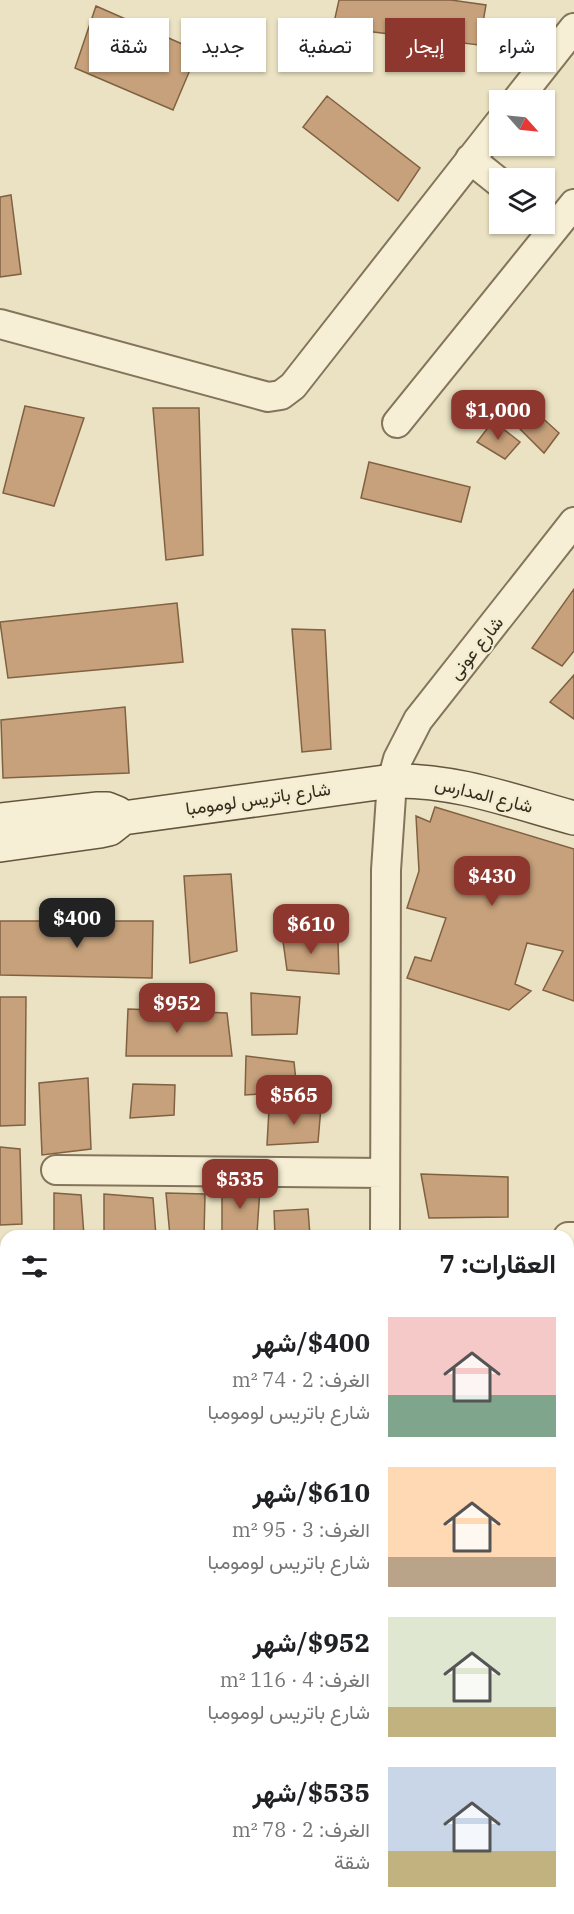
<!DOCTYPE html>
<html lang="ar">
<meta charset="utf-8">
<style>
:root{--surface:#fff;--page:#f6f6f6;--text:#202124;--muted:#757577;--accent:#8e372f}
body{margin:0;font-family:"IBM Plex Serif",Vazirmatn,serif;background:var(--page);color:var(--text);direction:rtl;height:100vh;display:flex;flex-direction:column;font-size:22px;white-space:nowrap}
*{box-sizing:border-box;margin:0}
p{font-size:20px;color:var(--muted)}
.icon{flex:none;width:33px;height:33px;fill:none;stroke:currentColor;stroke-width:2;stroke-linecap:round;stroke-linejoin:round}
.map{position:relative;flex:1;overflow:hidden;direction:ltr}
.panel{position:absolute;left:0px;top:1230px;width:574px;height:684px;display:flex;flex-direction:column;background:var(--surface);border-radius:18px 18px 0 0;box-shadow:0 2px 4px #0004;direction:rtl}
.panel>*{flex:none}
.hud{position:absolute;left:18px;top:18px;width:538px;height:54px;direction:rtl;display:flex;gap:12px}
.needle{width:39px;rotate:117deg}
.fabs{position:absolute;left:489px;top:90px;display:grid;gap:12px}
.fabs a{display:grid;place-items:center;width:66px;height:66px;border-radius:0px;background:var(--surface);box-shadow:0 2px 4px #0004;font-size:30px}
.price{position:absolute;translate:-50% -51px;padding:0 14px;border-radius:12px;background:var(--accent);color:#fff;font-size:20px;line-height:39px;filter:drop-shadow(0 2px 3px #0008)}
.price::after{content:'';position:absolute;left:50%;top:36px;width:18px;height:14px;margin-left:-9px;background:inherit;clip-path:polygon(0 0,100% 0,50% 100%)}
.price.current{background:#222;color:#fff}
ul{padding:0;list-style:none}
li{display:flex;align-items:center;gap:18px;height:150px;padding:0 18px}
li span{display:grid;place-items:center;flex:none;width:168px;height:120px;border-radius:0px;color:#555}
li>.icon{margin-inline-start:auto}
span .icon{width:72px;height:72px;fill:#fffc;stroke-width:1}
li b{font-size:26px}
h2{display:flex;justify-content:space-between;align-items:center;height:72px;padding:0 18px;font-size:26px}
.chip{padding:0 21px;border-radius:0px;background:var(--surface);box-shadow:0 2px 4px #0004;font-size:21px;line-height:54px}
.chip.current{background:var(--accent);color:#fff}
.map>svg:first-child{display:block}
.building{fill:#c6a17b;stroke:#806142;stroke-width:1.5}
.lines{fill:none;stroke-linecap:round;stroke-linejoin:round}
.street-casing{stroke:#83745b;stroke-width:32}
.secondary-casing{stroke:#65553e;stroke-width:36}
.street{stroke:#f6efd5;stroke-width:28}
.secondary{stroke:#f6efd5;stroke-width:33}
.labels{text-anchor:middle;stroke-width:4.5;stroke-linejoin:round;paint-order:stroke}
.street-label{font-size:18px;fill:#342b1e;stroke:#f2ecd1}
</style>
<div class="map">
<svg width="574" height="1914" viewBox="0 0 574 1914">
<rect width="100%" height="100%" fill="#eae2c2"/>
<path class="building" d="M339 0H451L486 5 479 45 333 27Z
M96 6 198 51 173 110 75 68Z
M327 96 420 168 398 201 303 127Z
M11 195 21 274 0 277V197Z
M516 394 559 433 544 453 501 410Z
M25 406 84 418 54 506 3 493Z
M153 408H199L203 555 166 560Z
M493 421 520 442 505 459 477 442Z
M369 462 470 487 461 522 361 498Z
M574 589V651L562 666 532 648Z
M177 603 183 662 8 678 0 622Z
M292 629 325 630 331 749 302 752Z
M574 675V719L550 702Z
M125 707 129 773 3 778 1 720Z
M435 807 574 849V1001L543 990 563 951 527 943 515 984 531 991 509 1010 407 978 415 957 431 961 446 918 407 908 419 871 416 816 430 822Z
M231 874 237 951 190 963 184 876Z
M0 921H153L152 978 0 975Z
M282 934 338 942 339 974 287 970Z
M251 993 300 997 297 1034 252 1035Z
M0 997H26L25 1125 0 1126Z
M128 1009 227 1013 232 1056H126Z
M246 1056 294 1062 297 1091 245 1095Z
M88 1078 91 1149 42 1155 39 1083Z
M133 1084 175 1085 174 1115 130 1118Z
M321 1107 318 1142 267 1145 269 1109Z
M0 1147 20 1149 22 1224 0 1225Z
M421 1174 508 1177V1217L429 1218Z
M222 1188H260L257 1233H222Z
M54 1193 81 1195 84 1236H54Z
M166 1193 205 1194 204 1236H170Z
M104 1194 153 1198 156 1236H104Z
M308 1209 310 1236H275L274 1211Z
M574 1265V1321L569 1322 568 1266Z
M0 1414H6V1438H0Z
M568 1419H574V1484L568 1483Z
M568 1547H574V1607H568Z
M568 1639H574V1666L568 1665Z
M568 1813H574V1832L568 1855Z"/>
<g class="lines">
<g class="street-casing">
<path id="street" d="M517 100 574 28
M470 159 500 183
M0 324 268 397 281 395 293 386 500 122
M397 423 574 204
M56 1170 385 1173
M385 1236 386 870 392 781 398 759 418 720 574 522
M568 1237H574
M0 1306H6
M568 1387H574
M0 1400H6
M0 1511H6
M568 1520H574
M568 1624H574
M568 1728H574
M0 1741 6 1660
M0 1775 6 1776
M568 1793 574 1794
M0 1845 6 1846
M335 1908 355 1910 363 1908
M445 1908 472 1914"/>
</g>
<g class="secondary-casing">
<path id="secondary" d="M0 820 98 809H107L117 813
M0 845 100 831 109 829 123 818 392 781C454 779 515 802 574 818"/>
</g>
<use href="#street" class="street"/>
<use href="#secondary" class="secondary"/>
</g>
<g class="labels">
<g class="street-label">
<text transform="translate(476 648) rotate(-51)" y="6">شارع عونى</text>
<text transform="translate(484 795) rotate(14)" y="6">شارع المدارس</text>
<text transform="translate(258 799) rotate(-8)" y="6">شارع باتريس لومومبا</text>
</g>
</g>
</svg>
<div class="fabs">
<a><svg class="needle" viewBox="-14 -14 28 28"><path d="M0-13l5 13h-10z" fill="#e53935"/><path d="M0 13l5-13h-10z" fill="#757577"/></svg></a>
<a><svg class="icon" aria-label="layers" viewBox="0 0 24 24"><path d="M12 4l9 5-9 5-9-5zM3 14l9 5 9-5"/></svg></a>
</div>
<b class="price" style="left:498px;top:441px">$1,000</b>
<b class="price" style="left:492px;top:907px">$430</b>
<b class="price current" style="left:77px;top:949px">$400</b>
<b class="price" style="left:311px;top:955px">$610</b>
<b class="price" style="left:177px;top:1034px">$952</b>
<b class="price" style="left:294px;top:1126px">$565</b>
<b class="price" style="left:240px;top:1210px">$535</b>
<div class="hud">
<a class="chip">شراء</a>
<a class="chip current">إيجار</a>
<a class="chip">تصفية</a>
<a class="chip">جديد</a>
<a class="chip">شقة</a>
</div>
<section class="panel">
<h2>العقارات: 7<svg class="icon" aria-label="filters" viewBox="0 0 24 24"><path d="M4 7h16M4 17h16"/><circle cx="9" cy="7" r="2"/><circle cx="15" cy="17" r="2"/></svg></h2>
<ul>
<li><span style="background:linear-gradient(#f6c9c9 65%,#7fa58c 0)"><svg class="icon" aria-label="home" viewBox="0 0 24 24"><path d="M3 11l9-7 9 7M6 9v11h12V9"/></svg></span><div><b>$400/شهر</b><p>الغرف: 2 · 74 m²</p><p>شارع باتريس لومومبا</p></div></li>
<li><span style="background:linear-gradient(#ffd9b3 75%,#b9a48a 0)"><svg class="icon" aria-label="home" viewBox="0 0 24 24"><path d="M3 11l9-7 9 7M6 9v11h12V9"/></svg></span><div><b>$610/شهر</b><p>الغرف: 3 · 95 m²</p><p>شارع باتريس لومومبا</p></div></li>
<li><span style="background:linear-gradient(#dfe7d0 75%,#c2b280 0)"><svg class="icon" aria-label="home" viewBox="0 0 24 24"><path d="M3 11l9-7 9 7M6 9v11h12V9"/></svg></span><div><b>$952/شهر</b><p>الغرف: 4 · 116 m²</p><p>شارع باتريس لومومبا</p></div></li>
<li><span style="background:linear-gradient(#c9d6e8 70%,#c2b280 0)"><svg class="icon" aria-label="home" viewBox="0 0 24 24"><path d="M3 11l9-7 9 7M6 9v11h12V9"/></svg></span><div><b>$535/شهر</b><p>الغرف: 2 · 78 m²</p><p>شقة</p></div></li>
</ul>
</section>
</div>
